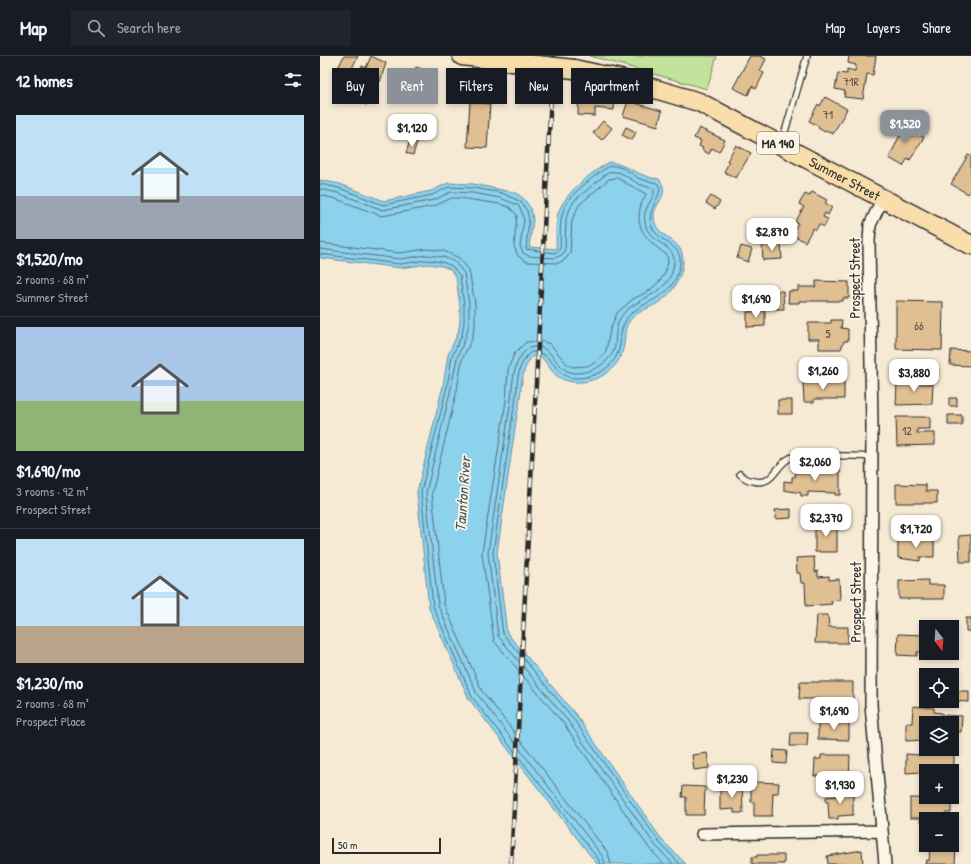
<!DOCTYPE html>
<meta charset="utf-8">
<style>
:root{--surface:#171b24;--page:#20242c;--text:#f1f3f6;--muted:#9ea1a6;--line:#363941;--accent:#8c9099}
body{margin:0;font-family:"Patrick Hand",sans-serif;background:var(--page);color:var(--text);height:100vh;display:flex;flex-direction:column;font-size:15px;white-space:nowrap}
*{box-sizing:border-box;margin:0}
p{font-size:13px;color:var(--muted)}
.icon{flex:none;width:22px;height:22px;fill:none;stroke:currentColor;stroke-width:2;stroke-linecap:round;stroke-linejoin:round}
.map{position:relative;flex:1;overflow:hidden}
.drawer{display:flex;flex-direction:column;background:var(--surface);width:320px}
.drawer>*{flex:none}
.hud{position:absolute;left:12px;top:12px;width:380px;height:36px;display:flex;gap:8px}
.needle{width:26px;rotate:163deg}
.tools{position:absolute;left:599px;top:564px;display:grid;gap:8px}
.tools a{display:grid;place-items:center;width:40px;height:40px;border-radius:0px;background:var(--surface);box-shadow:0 2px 6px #0003;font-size:20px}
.scale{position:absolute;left:12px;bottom:10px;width:109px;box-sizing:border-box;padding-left:4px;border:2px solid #2b2b2b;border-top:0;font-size:11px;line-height:14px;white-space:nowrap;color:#2b2b2b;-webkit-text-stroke:3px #fcf5e5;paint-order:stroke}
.price{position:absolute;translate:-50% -34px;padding:0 9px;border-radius:8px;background:#fff;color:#222;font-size:13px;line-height:26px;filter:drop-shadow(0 1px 2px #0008)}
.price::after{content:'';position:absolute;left:50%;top:24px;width:12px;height:9px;margin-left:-6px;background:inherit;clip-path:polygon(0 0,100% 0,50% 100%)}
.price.on{background:var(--accent);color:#fff}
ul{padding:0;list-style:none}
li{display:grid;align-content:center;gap:8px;height:212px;padding:0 16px}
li+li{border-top:1px solid var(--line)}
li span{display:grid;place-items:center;height:124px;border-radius:0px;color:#555}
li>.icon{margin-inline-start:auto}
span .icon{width:72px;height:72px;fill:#fffc;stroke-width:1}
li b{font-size:17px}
h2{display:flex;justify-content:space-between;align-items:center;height:48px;padding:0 16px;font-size:17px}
.chip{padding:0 14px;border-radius:0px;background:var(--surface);box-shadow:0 2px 6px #0003;font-size:14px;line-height:36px}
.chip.on{background:var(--accent);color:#fff}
header{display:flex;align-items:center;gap:24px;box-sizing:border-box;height:56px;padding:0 20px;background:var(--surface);border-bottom:1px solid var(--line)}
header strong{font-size:19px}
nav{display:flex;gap:22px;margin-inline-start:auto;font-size:14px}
.search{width:280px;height:36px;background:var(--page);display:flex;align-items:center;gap:10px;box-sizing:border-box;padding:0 14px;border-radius:0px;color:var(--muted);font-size:15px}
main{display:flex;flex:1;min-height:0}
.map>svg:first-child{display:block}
.green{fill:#c2e39c;stroke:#768764}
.water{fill:#8cd2ed;stroke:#658f9f}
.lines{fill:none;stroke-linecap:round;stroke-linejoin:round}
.shore{stroke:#526e79;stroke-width:1}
.building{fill:#e0c093;stroke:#2b2b2b}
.lane-casing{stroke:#2b2b2b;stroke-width:8}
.street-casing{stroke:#2b2b2b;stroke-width:14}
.primary-casing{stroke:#2b2b2b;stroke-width:21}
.lane{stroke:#fcf5e5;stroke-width:5.5}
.street{stroke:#fcf5e5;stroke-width:11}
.primary{stroke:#f9deab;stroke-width:18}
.rail-casing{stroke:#2b2b2b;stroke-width:4.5}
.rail{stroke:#fcf5e5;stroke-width:3;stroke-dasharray:9;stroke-linecap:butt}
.primary-bridge-casing{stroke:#2b2b2b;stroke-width:21;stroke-linecap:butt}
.primary-bridge{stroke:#f9deab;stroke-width:18}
.labels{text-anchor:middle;stroke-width:3.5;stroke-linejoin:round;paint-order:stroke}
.number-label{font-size:12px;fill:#585045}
.shield{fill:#fcf5e5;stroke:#6a6863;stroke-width:1}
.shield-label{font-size:13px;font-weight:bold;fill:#2b2b2b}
.street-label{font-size:14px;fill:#2b2b2b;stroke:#fcf5e5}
.water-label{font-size:15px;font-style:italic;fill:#43555c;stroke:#fcf5e5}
</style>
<header>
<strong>Map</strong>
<div class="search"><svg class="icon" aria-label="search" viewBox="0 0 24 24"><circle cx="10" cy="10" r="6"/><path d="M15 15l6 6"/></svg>Search here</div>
<nav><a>Map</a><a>Layers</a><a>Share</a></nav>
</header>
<main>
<section class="drawer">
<h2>12 homes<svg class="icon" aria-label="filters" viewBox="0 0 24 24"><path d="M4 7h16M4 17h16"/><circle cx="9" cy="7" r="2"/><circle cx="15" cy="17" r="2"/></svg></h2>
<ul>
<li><span style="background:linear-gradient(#bfe0f5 65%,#9aa5b1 0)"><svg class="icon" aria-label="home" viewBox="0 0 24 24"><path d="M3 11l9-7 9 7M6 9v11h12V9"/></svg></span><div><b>$1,520/mo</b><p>2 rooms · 68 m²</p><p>Summer Street</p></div></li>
<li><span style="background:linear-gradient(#a9c7e8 60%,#8fb573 0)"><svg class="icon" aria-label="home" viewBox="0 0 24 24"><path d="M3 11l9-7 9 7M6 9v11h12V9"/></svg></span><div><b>$1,690/mo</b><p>3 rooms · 92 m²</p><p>Prospect Street</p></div></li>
<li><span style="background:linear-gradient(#bfe0f5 70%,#b9a48a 0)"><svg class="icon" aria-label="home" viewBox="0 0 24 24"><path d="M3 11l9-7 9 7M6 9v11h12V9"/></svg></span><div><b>$1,230/mo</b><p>2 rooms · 68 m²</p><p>Prospect Place</p></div></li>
</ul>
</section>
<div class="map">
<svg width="651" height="808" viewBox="0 0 651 808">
<rect width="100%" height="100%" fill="#f6ead5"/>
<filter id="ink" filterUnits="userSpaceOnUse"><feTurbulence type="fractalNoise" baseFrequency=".025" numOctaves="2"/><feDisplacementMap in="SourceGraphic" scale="8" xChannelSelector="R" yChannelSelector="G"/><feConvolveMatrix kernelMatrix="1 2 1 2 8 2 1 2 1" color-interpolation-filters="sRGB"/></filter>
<g filter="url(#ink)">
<path class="green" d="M270 0H397L387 33Z"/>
<path class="water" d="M290 106C308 109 321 122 339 123 352 140 333 146 334 162 336 184 365 181 363 207 361 224 351 240 336 248 327 253 317 256 310 264 303 273 306 283 303 293 298 319 263 334 240 322 231 317 227 306 220 300H213C198 315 203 339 197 358L177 497 187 577 256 659 342 784 366 808H277L149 643 109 552 97 436 123 330 128 299 138 277 140 266V250L136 221 130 213 122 210 108 208 81 212 0 202V124L20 128 64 145 111 135 128 127 154 128 196 137 204 143 211 153 213 164 209 191 236 193C237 183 235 172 237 161 241 140 272 115 290 106Z"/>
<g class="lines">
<path class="shore" d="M0 128 19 132 63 149 112 139 129 131 154 132 182 137 201 146 207 155 209 164 206 193 235 197 240 193C241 182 239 171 242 160 243 154 246 146 251 141 256 135 284 111 291 110 301 109 311 117 318 122 323 125 337 126 338 128 346 137 324 154 332 171 342 192 371 186 356 222 345 246 315 247 306 264 299 276 302 281 299 293 296 307 283 317 270 320 231 331 238 294 211 296 193 310 199 337 193 357L173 497 183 578 252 661 339 786 360 808
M0 133 18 137 63 154 114 144 131 136 153 137 180 142 198 149 202 156 204 164 200 190 203 197 209 200 234 202 242 199 245 193 246 163 249 155 254 145 286 118C299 111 307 122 319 128 324 130 329 131 334 133 336 145 318 152 327 173 333 187 356 190 354 207 350 240 321 238 303 258 295 268 296 279 295 290 292 306 273 316 258 317 235 319 234 284 209 292 189 306 194 335 189 356L168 497 178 580 248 665 335 789 353 808
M0 139 16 143 62 160 114 150 132 142H140L179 148 189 151 197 159 194 190 198 200 207 206 238 207 245 204 250 197 252 164 259 149 289 123 297 122 326 138C325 142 322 145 321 149 313 173 330 187 347 199L348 206 345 217 340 225 329 235 313 243 297 257 290 274 286 295 276 306 267 310 252 311 247 308 230 288 221 285 206 286 194 298 188 314 186 345 162 497 174 585 244 668 329 792 344 808
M0 187 80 197 107 193 124 195 139 202 149 214 155 248V269L152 283 142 303 137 334 112 437 124 548 162 635 288 797 291 808
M0 193 80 203 107 199 123 201 135 206 144 217 149 248V268L146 280 137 302 131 332 106 437 118 549 157 638 283 801 285 808
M0 198 80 208 107 204 122 206 132 210 140 220 144 249V267L142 279 132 300 127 331 101 436 113 550 152 641 279 804 280 808"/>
</g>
<path class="building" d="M24 0H38L27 22 16 16Z
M51 0 66 7 60 26 57 25 46 49 33 43 38 32 33 30 42 10 46 12Z
M430 0H440L446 3 440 15 444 17 436 33 432 30 428 39 413 32Z
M529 0H556L553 19 547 18 543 43 524 41 525 35 515 33 518 17 527 18V13L535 15 536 9 528 7Z
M96 11 111 16 103 43 88 39Z
M259 38 295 41 294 54 275 52V60L258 59Z
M505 41 527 53 513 78 506 74 505 76 498 72 499 70 489 65 498 48 500 50Z
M308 45 342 55 338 70 303 60Z
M150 46 170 48 167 92 147 91Z
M283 65 292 72 282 84 273 77Z
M578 66 604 81 590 104 588 102 583 110 569 102 580 79 572 75Z
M306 71 316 76 312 84 302 79Z
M379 72 405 84 399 96 392 92 389 98 382 94 383 92 379 90 381 85 374 82Z
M90 84 97 86 93 99 86 97Z
M416 89 431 97 416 122 404 116 409 106 407 105Z
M648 99 651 100V134L648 138 631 128Z
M492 136 507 144 505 147 512 151 508 159 505 157 503 161 508 163 504 171 499 168 496 174 493 172 485 186 472 178 478 167 475 166 484 151 479 148 485 138 489 140Z
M391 140 400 146 395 153 386 147Z
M461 188 462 203 443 204 442 189Z
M421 190 432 193 428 206 417 202Z
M496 225 529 226V242H523V245H479V247H468L469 235H478V231H496Z
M443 235H463L464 253H444Z
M576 245 623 246 622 294 576 293Z
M445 255V270L427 271V256Z
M511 264H522L521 272 528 273V285H524L521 293H499V283H488V267H511Z
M631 294 651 295V310L630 309Z
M588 321H601V328H613L612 348 576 349 577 327 588 328Z
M524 326V343H494V346H484L483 327Z
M629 342H637V350H629Z
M458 344H472V358H458Z
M628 359H642V369H628Z
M576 361H610V373H597V377H615V389L577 390Z
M494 413H520V439H515V437L488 436V440H481V437L464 434V425L472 426V421H475L476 416H494Z
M576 428 606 429V435H617V447H576Z
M471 453V462L456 463 455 454Z
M495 469H517V496H495Z
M651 479V506H640L639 480Z
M599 480 614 481V501H600V505L578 502V484H599Z
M494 501 495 516 498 515V521L509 520V524L519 523 520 544 511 545 512 548 486 550 485 527H481L480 517H477L476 502Z
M608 524V529H624V543H579V525Z
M497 559H508L509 571H528V587H495Z
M646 562H651V575H646Z
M578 578 606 579V596H597V600L577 599Z
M480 626H533V646H502V643H479Z
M632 635H649V646L632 645Z
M593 650 614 652V656L622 657V659L642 660 641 676 632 675V667H606V684L586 685V667H592Z
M498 667H529V684L498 683Z
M471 677H488L487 690H470Z
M454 694 467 695 466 708 453 707Z
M600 695H619V698H634V714L586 717V698L600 699Z
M387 697 389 712 374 714 372 699Z
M501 699H530L529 725 505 724V720H494L495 703H501Z
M434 726 459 727 458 737H453L452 760H434V746H431V732H434Z
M363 730 385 731 384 759H366V741H362Z
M410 730H422L423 757H414V753L400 754V734H410Z
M516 735H524V738H533V759L518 760V763H509L508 746H506V741L516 740Z
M590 742 631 743V757H625V763H606V765H600L601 762H590Z
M610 791 636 792 635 808H605L606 804 609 805Z
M542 794 543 808H508L507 800Z
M437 799H464V808H432V801H437Z"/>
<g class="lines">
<g class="lane-casing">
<path id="lane" d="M462 86 487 0
M420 418C425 423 428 424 434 425 454 430 455 409 470 402 480 398 538 400 551 401"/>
</g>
<g class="street-casing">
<path id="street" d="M563 142 550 169 549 186 552 371 551 649 565 808
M382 778 562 775"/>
</g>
<g class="primary-casing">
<g id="primary">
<path d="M142 0 217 9"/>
<path id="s1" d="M254 13 305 24 379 46 651 189"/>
</g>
</g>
<use href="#lane" class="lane"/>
<use href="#street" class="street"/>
<use href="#primary" class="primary"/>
<g class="rail-casing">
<path id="rail" d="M191 808 233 0"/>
</g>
<use href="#rail" class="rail"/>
<g class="primary-bridge-casing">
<path id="primary-bridge" d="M217 9 254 13"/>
</g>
<use href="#primary-bridge" class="primary-bridge"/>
</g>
</g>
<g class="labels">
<g class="number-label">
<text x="531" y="30">71R</text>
<text x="508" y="63">71</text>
<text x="599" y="274">66</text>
<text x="508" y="282">5</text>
<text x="587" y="379">12</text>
</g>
<rect class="shield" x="437" y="76" width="42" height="22" rx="3"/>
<g class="shield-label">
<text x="458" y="92">MA 140</text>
</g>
<g class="street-label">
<text dy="5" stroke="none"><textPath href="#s1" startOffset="294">Summer Street</textPath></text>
<text transform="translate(535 222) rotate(-90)" y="5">Prospect Street</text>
<text transform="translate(536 546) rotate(-90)" y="5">Prospect Street</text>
</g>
<g class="water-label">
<text transform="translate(143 438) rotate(-86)" y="5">Taunton River</text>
</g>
</g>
</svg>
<div class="tools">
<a><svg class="needle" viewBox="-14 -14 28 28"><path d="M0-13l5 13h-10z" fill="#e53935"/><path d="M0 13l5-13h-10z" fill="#9ea1a6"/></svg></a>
<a><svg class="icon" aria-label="locate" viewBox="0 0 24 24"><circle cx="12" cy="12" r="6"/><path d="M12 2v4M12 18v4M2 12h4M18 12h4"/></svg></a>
<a><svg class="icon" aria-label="layers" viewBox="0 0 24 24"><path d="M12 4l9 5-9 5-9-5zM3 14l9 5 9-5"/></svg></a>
<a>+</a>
<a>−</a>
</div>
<div class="scale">50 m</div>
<b class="price on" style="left:585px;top:88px">$1,520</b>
<b class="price" style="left:92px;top:92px">$1,120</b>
<b class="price" style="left:452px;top:196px">$2,870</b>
<b class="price" style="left:436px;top:263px">$1,690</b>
<b class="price" style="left:503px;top:335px">$1,260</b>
<b class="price" style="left:594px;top:337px">$3,880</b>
<b class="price" style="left:495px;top:426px">$2,060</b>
<b class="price" style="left:506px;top:482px">$2,370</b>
<b class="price" style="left:596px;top:493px">$1,720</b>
<b class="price" style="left:514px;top:675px">$1,690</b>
<b class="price" style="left:412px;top:743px">$1,230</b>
<b class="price" style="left:520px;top:749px">$1,930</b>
<div class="hud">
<a class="chip">Buy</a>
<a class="chip on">Rent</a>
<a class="chip">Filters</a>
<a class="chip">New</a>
<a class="chip">Apartment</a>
</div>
</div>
</main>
